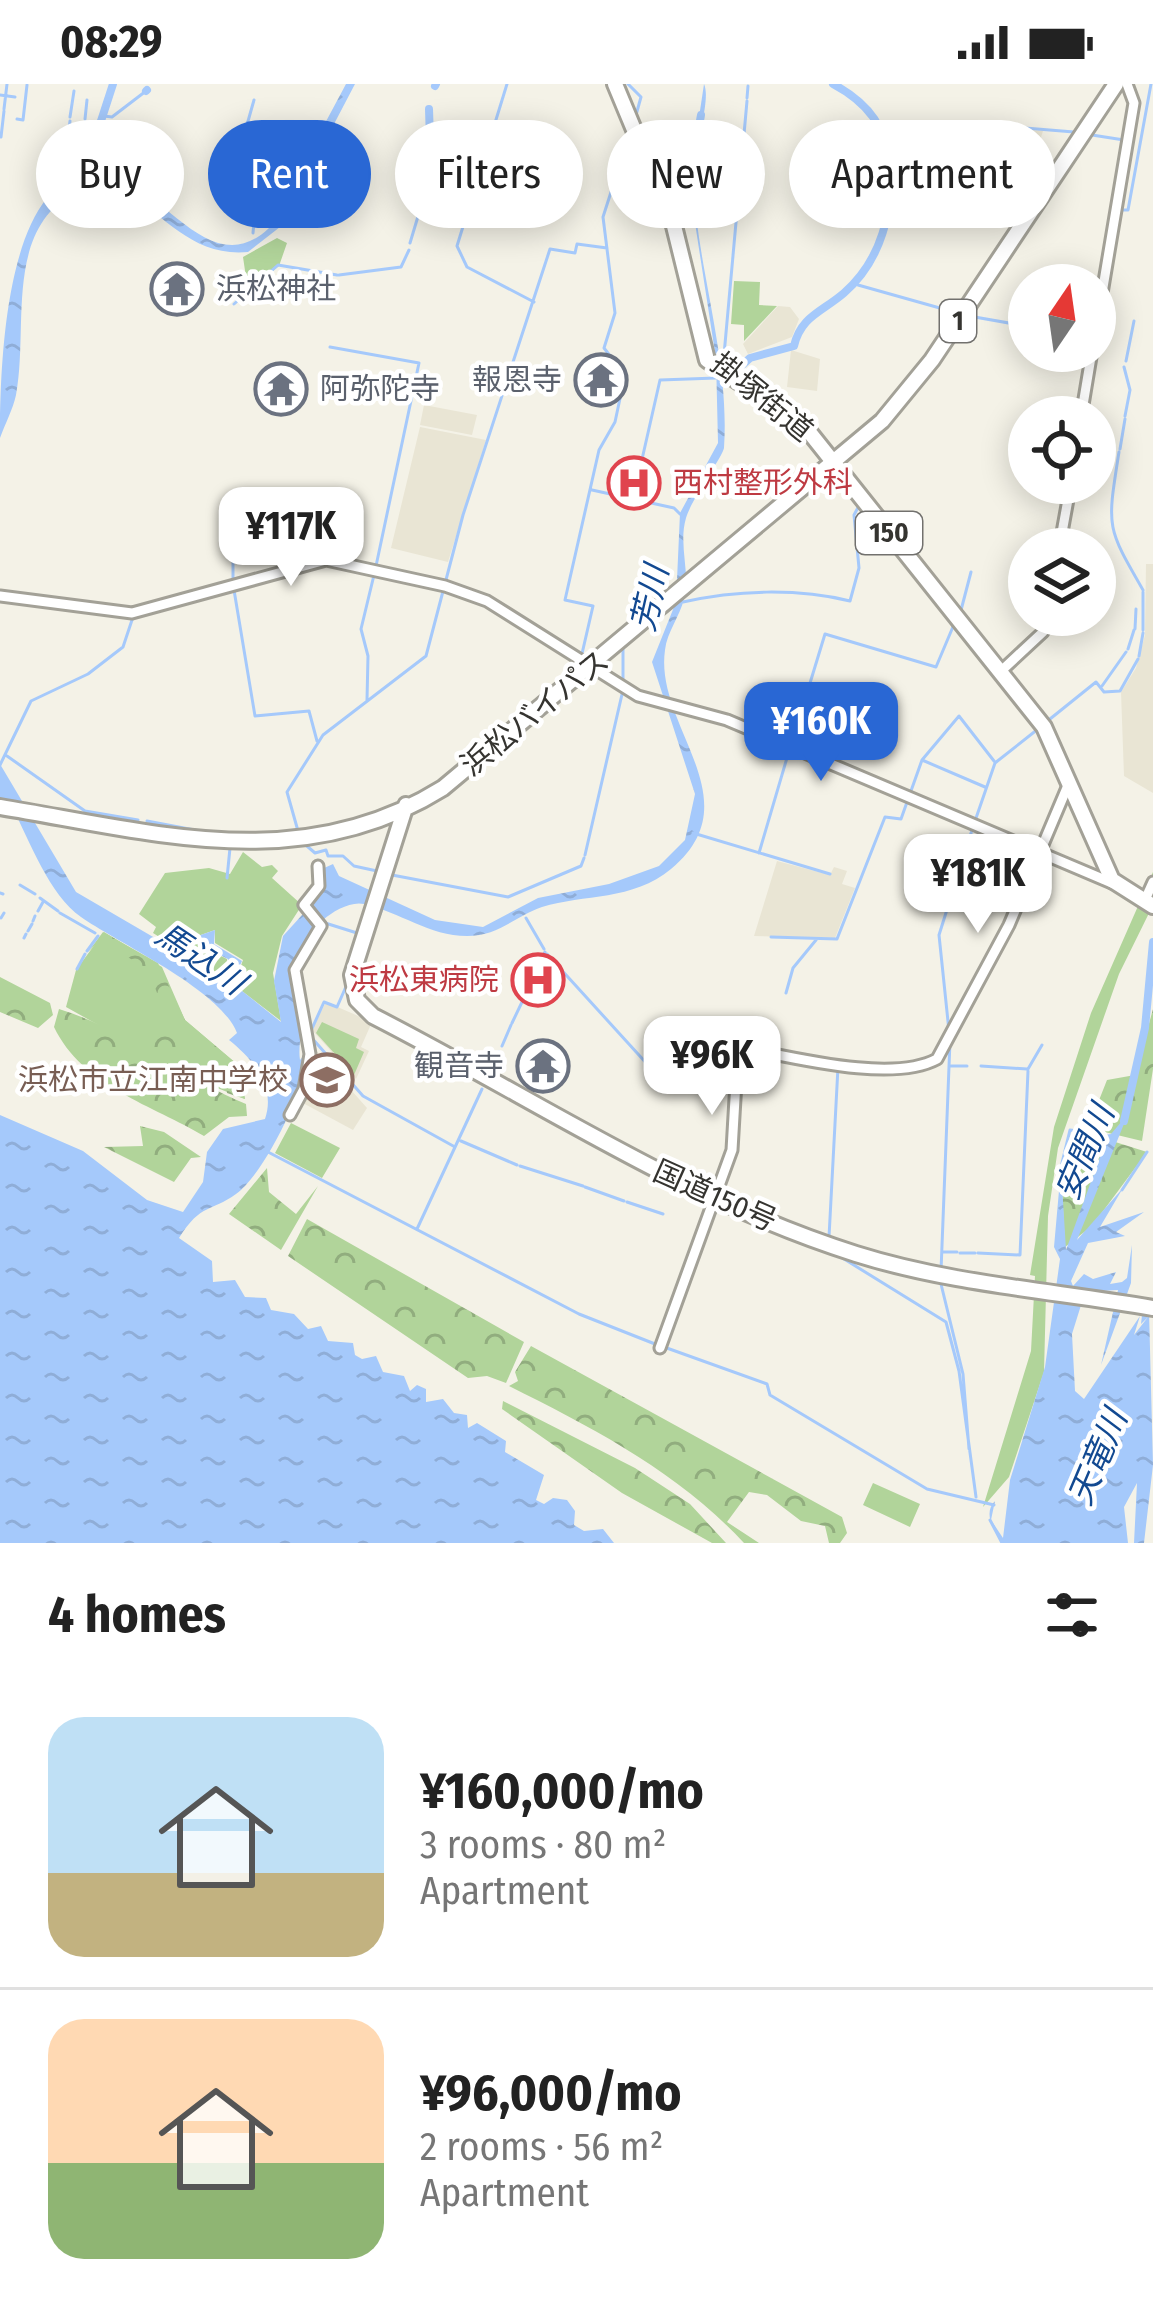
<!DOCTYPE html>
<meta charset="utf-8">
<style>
:root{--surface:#fff;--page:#f6f6f6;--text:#222;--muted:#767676;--line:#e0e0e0;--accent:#2967d4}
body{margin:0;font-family:"Fira Sans Condensed","Noto Sans JP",sans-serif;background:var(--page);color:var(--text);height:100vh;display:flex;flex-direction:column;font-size:45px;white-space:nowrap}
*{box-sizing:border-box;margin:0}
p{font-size:39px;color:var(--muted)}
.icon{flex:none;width:66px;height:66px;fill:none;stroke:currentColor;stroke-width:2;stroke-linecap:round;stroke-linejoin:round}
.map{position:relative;height:1459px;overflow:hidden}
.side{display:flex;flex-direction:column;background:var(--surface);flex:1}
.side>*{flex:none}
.hud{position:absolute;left:36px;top:36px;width:1083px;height:108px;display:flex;gap:24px}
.needle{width:78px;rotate:13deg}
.tools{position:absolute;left:1008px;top:180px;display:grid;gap:24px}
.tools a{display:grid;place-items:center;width:108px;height:108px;border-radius:50%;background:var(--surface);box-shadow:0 6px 30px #0003;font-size:60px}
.price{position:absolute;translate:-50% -102px;padding:0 27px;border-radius:24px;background:#fff;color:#222;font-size:39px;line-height:78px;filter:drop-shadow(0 3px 6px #0008)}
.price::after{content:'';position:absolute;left:50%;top:72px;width:36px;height:27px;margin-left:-18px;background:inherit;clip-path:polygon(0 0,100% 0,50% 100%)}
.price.current{background:var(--accent);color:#fff}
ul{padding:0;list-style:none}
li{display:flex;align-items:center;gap:36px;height:300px;padding:0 48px}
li+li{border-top:3px solid var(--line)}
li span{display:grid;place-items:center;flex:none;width:336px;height:240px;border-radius:36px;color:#555}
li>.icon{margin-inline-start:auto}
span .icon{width:144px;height:144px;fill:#fffc;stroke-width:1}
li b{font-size:51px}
h2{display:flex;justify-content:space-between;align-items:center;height:144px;padding:0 48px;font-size:51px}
.tag{padding:0 42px;border-radius:54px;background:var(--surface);box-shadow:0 6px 30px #0003;font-size:42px;line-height:108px}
.tag.current{background:var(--accent);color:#fff}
.status{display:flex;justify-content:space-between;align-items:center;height:84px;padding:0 60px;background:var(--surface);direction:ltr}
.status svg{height:33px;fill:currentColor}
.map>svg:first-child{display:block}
.built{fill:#e9e5d4}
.green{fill:#b1d49a}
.forest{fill:url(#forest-crowns)}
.water{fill:url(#water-ripples)}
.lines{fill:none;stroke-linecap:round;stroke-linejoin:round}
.stream{stroke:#a5c9fb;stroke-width:3}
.river{stroke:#a5c9fb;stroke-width:8}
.secondary-casing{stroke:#a3a197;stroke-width:15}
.trunk-casing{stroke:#a3a197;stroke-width:20}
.secondary{stroke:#fff;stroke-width:9}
.trunk{stroke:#fff;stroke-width:14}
.labels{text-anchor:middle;stroke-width:9;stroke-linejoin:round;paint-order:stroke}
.shield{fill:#fff;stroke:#72716e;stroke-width:3}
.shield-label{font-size:27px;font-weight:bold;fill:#353430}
.worship-label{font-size:30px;fill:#5b616d;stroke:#fff;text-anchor:start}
.street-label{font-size:30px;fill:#353430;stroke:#fff}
.health-label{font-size:30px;fill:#be3a42;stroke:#fff;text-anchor:start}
.education-label{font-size:30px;fill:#785e54;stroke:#fff;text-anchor:end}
.water-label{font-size:33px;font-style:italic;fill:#124991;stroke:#fff}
</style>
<div class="status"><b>08:29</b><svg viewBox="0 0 49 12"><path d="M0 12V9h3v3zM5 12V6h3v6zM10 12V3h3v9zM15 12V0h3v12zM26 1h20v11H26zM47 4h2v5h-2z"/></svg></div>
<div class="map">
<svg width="1153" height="1459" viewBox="0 0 1153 1459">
<defs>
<pattern id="forest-crowns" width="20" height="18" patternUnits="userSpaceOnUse" patternTransform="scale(3)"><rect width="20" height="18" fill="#b1d49a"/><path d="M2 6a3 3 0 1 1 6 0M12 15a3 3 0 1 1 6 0" fill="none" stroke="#91ad7e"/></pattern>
<pattern id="water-ripples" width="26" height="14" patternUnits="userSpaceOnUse" patternTransform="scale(3)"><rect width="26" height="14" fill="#a5c9fb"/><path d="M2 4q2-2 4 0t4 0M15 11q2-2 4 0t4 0" fill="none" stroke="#8fadd7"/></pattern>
</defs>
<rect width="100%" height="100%" fill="#f4f2e7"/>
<path class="built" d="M1001 43 1043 47 1031 84 995 78Z
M697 77 723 80 720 125H700Z
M778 222 790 223 799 235 792 253 748 270 743 260Z
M791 266 820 275 817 307 787 303Z
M424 321 477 331 472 351 420 341Z
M420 343 486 356 448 478 391 464Z
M1146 480H1153V709L1124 692 1121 608 1136 584 1145 551Z
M777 777 830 791 834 783 847 787 842 800 855 804 835 854 754 852Z
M326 918 372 938 361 963 369 967 356 995 312 946Z
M312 962 367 1024 353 1046 301 1018 313 983Z"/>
<path class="green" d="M277 154 287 159 279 182 248 207 243 173Z
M734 197 760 198 759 221 777 222 744 257V241L731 240Z
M243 768 262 783 272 781 278 787 272 794 302 821 282 852 273 889 281 937 234 901 243 876 215 859V846L195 853 199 861 227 875V895L153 849 156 843 139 830 165 789 209 784 230 790Z
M1153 788V821L1119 890 1058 1064 1048 1132 1044 1288 1009 1393 983 1423 1031 1267 1035 1192 1030 1191 1054 1043 1091 929Z
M104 848 162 883 185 936 238 981 245 1015 197 996 66 923 76 886Z
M322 938 359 955 356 964 364 968 354 991 316 949Z
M291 1039 340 1064 322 1094 275 1069Z
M873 1399 920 1420 910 1443 863 1421Z"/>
<path class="forest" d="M103 848 158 879 185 936 238 981 245 1015 227 1009 226 999 220 1004 134 957 155 951 168 937C145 881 159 890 99 857L88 868Z
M0 893 50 919 53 931 38 944 0 928Z
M59 925C128 946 180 993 246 1020L247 1032 229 1033 204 1052C154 1022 82 1002 54 943Z
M1153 925V985L1142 1057 1088 1044 1107 996 1135 991Z
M140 1042 164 1048 201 1073 191 1074 174 1098 104 1063 143 1062Z
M1074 1045 1147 1068 1092 1142 1065 1163 1061 1087Z
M267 1084 269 1108 296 1130 318 1102 281 1166 229 1130Z
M307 1135 524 1258 506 1299 487 1292 468 1294 288 1172Z
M531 1262 842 1433 847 1449 840 1459H829L825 1442 801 1437 767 1411 749 1408 727 1438 759 1459H744C678 1388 595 1345 509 1302L518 1297 515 1288Z
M503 1317 635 1384 690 1420 726 1459H712L622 1409 502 1325Z"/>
<path class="water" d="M346 0H355L280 143 248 168C194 173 167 134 128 109 111 98 93 99 75 108 3 148 29 243 16 311 13 325 5 340 0 354 0 287 3 45 126 98 171 117 216 195 269 144Z
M704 0C712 17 692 68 693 95 697 185 730 273 724 364 723 372 692 414 686 434 678 461 691 490 684 515 680 532 667 548 665 566 654 643 754 716 671 785 633 817 584 810 542 823 515 832 499 852 467 852 429 852 400 828 364 820 351 817 333 827 323 836 285 870 293 896 300 942 302 951 298 964 300 976L305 970C307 1004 264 1090 236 1110 210 1129 202 1118 179 1154L212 1177 213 1198 235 1196 245 1213 266 1214 271 1226 294 1230 308 1245 321 1242 328 1257 353 1259 355 1271 362 1275 376 1272 383 1288 404 1292 410 1307 417 1301 426 1305V1318L443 1315 454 1329 467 1331 468 1344 477 1339 506 1357 505 1368 544 1391 536 1416 544 1420 553 1414 567 1416 575 1427 574 1441 584 1447 603 1445 614 1459H0V1031L83 1067 147 1116 183 1128 203 1098 207 1068 223 1045 265 1035C276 1003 254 976 229 956L237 949C221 906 118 859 81 833 49 811 30 757 12 723L0 714V680L76 808 227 896 228 875 199 861 195 853 215 846 214 860 242 877 232 899 281 938 274 897 283 852 312 820 323 799 322 785 333 780 339 792 435 836 483 843 538 814 609 800 659 782 685 756 695 710 652 578 676 518 680 429 718 359 716 275 689 100Z
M1128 1030 1077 1156 1123 1104 1100 1143 1144 1128 1116 1148 1125 1152 1088 1159 1071 1197 1073 1202 1084 1190 1093 1195 1116 1188 1110 1200 1122 1198 1127 1194 1132 1161 1131 1199 1101 1281 1118 1206 1100 1207 1082 1218 1072 1250 1075 1307 1084 1315 1140 1232 1134 1251 1148 1233 1141 1240 1142 1231 1149 1226 1153 1381 1144 1459H1134L1137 1399 1124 1423 1128 1459H1003C993 1446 983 1429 995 1417L991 1436 1003 1454 1010 1396 1045 1283 1060 1175 1054 1163 1061 1084 1066 1166 1104 1062 1103 1051 1111 1050Z"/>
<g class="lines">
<path class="stream" d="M507 0 457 162 467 183 534 218
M628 0 641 13 636 31
M0 11 15 13
M747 14 748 2
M4 25 7 0
M104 32 112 33 146 7
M70 33 74 7
M17 35 23 36 27 1
M85 35 87 16
M70 37 68 53H74
M1092 51 1124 56
M881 52 953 38 1074 48
M1 53 4 27
M83 54 85 38
M90 56 91 57
M278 70 282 51
M269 86 276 87 277 81
M891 114 895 115
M1120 126H1128L1151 0
M253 149 260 71 239 69 254 16
M410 159 419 129
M339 191 401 183 409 166
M853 200 855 201
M858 201 954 228
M234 220 278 181 337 191
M969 232 1020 241
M330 263 419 279 376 482
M1126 277 1134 237
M723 282 747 17
M1124 283 1130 306 1125 332
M1120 365 1125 335
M1119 368C1107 444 1106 442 1143 506
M592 406 674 424 680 430
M633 415 660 296 716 294
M233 497V471
M234 506 255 632 309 627 317 657
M1143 508V546
M683 518C736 506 797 504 850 517L859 484 854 431 861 418
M960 530 971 488
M653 538 674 522
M1135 545 1136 525
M1128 565 1134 546
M1139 572 1143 549
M581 574 593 522 565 516 599 366 615 338 625 291 604 264 615 229 603 133 629 52
M1102 602 1126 568
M367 616 368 572 361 545 374 491
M1045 639 1096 598 1104 608 1120 607 1138 575
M792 658 825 550 936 583 955 538
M7 672 85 727 138 736
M922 676 985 703
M0 681 31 617 88 590 123 563 134 530
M147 737 205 748
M975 737 995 679 1038 645
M298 747 287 708 323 651 426 572 463 431 550 165 575 169 577 160 607 164
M693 749 830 790
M300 756 315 769 326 766 328 772H343L354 782 377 787
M759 769 789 667
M585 771 623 606V563
M392 791 508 813 581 782 584 774
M227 794 230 764
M20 801 35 810
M0 809 3 810
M40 814 58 827
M38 827 43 818
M60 829 95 849
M1 834 4 829
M526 834 544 865
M33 837 35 832
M322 838 357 849
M375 843 382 825
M28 847 32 840
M771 853 837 855 885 733 901 735 922 676 959 632 994 677
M24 854 26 850
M87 867 98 852
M547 870 668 1003 732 1007
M77 885 85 870
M786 909 793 884 816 856
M524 913 545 868
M512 939 523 916
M949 947 939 851 972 746
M310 949 324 918 337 923 348 898
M311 953 363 1012 455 1063
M502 962 511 941
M496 975 499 968
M951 982H967
M981 982 1027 985
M1028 985 1042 961
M461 1057 517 1081
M268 1068 579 1230 655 1260
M520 1082 583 1102
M1061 1083 1070 1046 1102 1050
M585 1103 624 1117
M1122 1106 1147 1068
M627 1118 663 1130
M417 1145 482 1005
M829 1153 838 983
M943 1168H957
M960 1169H975
M978 1169 1020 1171 1028 987
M836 1170 946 1238 959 1287 976 1413
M941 1187 950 957
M940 1196 963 1290 969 1365
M664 1263 767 1300 770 1311 927 1405 994 1421
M990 1436 1002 1459"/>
<path class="river" d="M435 2 436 0
M146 7 147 6
M692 81 701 31
M62 107 101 37 113 0
M419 129 431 86 429 25
M728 294 750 274 794 262C801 232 822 228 844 209 884 174 890 128 894 80L887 75C886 40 863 16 833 0
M1124 1037 1145 944 1153 858"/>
<g class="secondary-casing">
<path id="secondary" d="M1095 251 1134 19 1127 0
M1081 333 1092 267
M1059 465 1071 399
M0 512 132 529 326 476 445 502 487 517 638 612 727 636 1112 799
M1000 588 1043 548 1049 531
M1144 818 1153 798
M290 1031 304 1005 310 970 295 886 321 842 304 821 319 802 318 782
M660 1264 732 1066 738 963C788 972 891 1000 937 975L1009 841 1069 699"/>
</g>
<g class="trunk-casing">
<path id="trunk" d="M615 0 674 142 707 276 806 344 1044 643 1112 796 1153 822
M406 721 352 891 357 916 373 932C532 1013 684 1116 856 1170 951 1200 1055 1207 1153 1224
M0 723C153 748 301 793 443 704L882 337 932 276 1116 0"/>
</g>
<use href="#secondary" class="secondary"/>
<use href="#trunk" class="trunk"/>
</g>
<defs>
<g id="temple-ring" transform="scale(2.7)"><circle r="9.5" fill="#fff" stroke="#6b7280" stroke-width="1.5"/><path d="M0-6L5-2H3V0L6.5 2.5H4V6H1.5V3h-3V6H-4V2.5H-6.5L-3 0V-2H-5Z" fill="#6b7280"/></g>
<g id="hospital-ring" transform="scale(2.7)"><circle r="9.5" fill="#fff" stroke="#e0444e" stroke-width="1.5"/><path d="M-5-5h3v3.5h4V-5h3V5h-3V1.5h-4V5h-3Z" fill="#e0444e"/></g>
<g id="school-ring" transform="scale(2.7)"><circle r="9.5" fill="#fff" stroke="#8d6e63" stroke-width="1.5"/><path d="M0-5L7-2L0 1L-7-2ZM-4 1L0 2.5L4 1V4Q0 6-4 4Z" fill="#8d6e63"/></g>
</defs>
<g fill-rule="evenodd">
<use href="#temple-ring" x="177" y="205"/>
<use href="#temple-ring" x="601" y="296"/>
<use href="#temple-ring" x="281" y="305"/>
<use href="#hospital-ring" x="634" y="399"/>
<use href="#hospital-ring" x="538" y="896"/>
<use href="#temple-ring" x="543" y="982"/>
<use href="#school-ring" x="327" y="996"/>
</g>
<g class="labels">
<g class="shield">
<rect x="940" y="216" width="36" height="42" rx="9"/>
<rect x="856" y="428" width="66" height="42" rx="9"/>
</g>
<g class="shield-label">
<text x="958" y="246">1</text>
<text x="889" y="458">150</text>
</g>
<g class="worship-label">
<text x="216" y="215">浜松神社</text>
<text x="562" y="306" text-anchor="end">報恩寺</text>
<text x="320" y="315">阿弥陀寺</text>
<text x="504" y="992" text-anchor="end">観音寺</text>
</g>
<g class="street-label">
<text transform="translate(762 313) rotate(39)" y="10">掛塚街道</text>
<text transform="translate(535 629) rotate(-39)" y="10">浜松バイパス</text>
<text transform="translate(715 1112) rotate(24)" y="10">国道150号</text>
</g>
<g class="health-label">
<text x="673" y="409">西村整形外科</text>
<text x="499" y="906" text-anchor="end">浜松東病院</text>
</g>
<g class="education-label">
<text x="288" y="1006">浜松市立江南中学校</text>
</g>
<g class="water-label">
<text transform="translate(649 514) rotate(-77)" y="12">芳川</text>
<text transform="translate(201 874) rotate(34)" y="12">馬込川</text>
<text transform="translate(1084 1068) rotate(-67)" y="12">安間川</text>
<text transform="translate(1097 1373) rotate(-67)" y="12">天竜川</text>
</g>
</g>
</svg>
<div class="tools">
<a><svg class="needle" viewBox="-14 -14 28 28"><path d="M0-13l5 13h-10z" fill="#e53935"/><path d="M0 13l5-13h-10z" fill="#767676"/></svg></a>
<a><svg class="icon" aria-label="locate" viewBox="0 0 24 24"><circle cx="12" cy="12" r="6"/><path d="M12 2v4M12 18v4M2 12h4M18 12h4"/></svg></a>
<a><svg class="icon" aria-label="layers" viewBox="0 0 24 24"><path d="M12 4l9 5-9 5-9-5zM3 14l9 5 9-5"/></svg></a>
</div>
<b class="price" style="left:291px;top:505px">¥117K</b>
<b class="price current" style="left:821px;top:700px">¥160K</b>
<b class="price" style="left:978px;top:852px">¥181K</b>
<b class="price" style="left:712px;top:1034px">¥96K</b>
<div class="hud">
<a class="tag">Buy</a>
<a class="tag current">Rent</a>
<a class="tag">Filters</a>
<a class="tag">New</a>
<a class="tag">Apartment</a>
</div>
</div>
<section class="side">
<h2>4 homes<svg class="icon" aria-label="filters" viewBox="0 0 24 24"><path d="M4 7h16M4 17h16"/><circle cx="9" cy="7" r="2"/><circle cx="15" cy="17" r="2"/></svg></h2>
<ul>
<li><span style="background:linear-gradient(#bfe0f5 65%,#c2b280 0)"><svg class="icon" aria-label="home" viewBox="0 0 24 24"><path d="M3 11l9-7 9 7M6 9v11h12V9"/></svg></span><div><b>¥160,000/mo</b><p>3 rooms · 80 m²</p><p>Apartment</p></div></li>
<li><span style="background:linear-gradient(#ffd9b3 60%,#8fb573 0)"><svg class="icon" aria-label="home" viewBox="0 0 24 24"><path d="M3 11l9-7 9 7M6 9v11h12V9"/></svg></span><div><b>¥96,000/mo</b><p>2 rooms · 56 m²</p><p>Apartment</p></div></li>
</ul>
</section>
